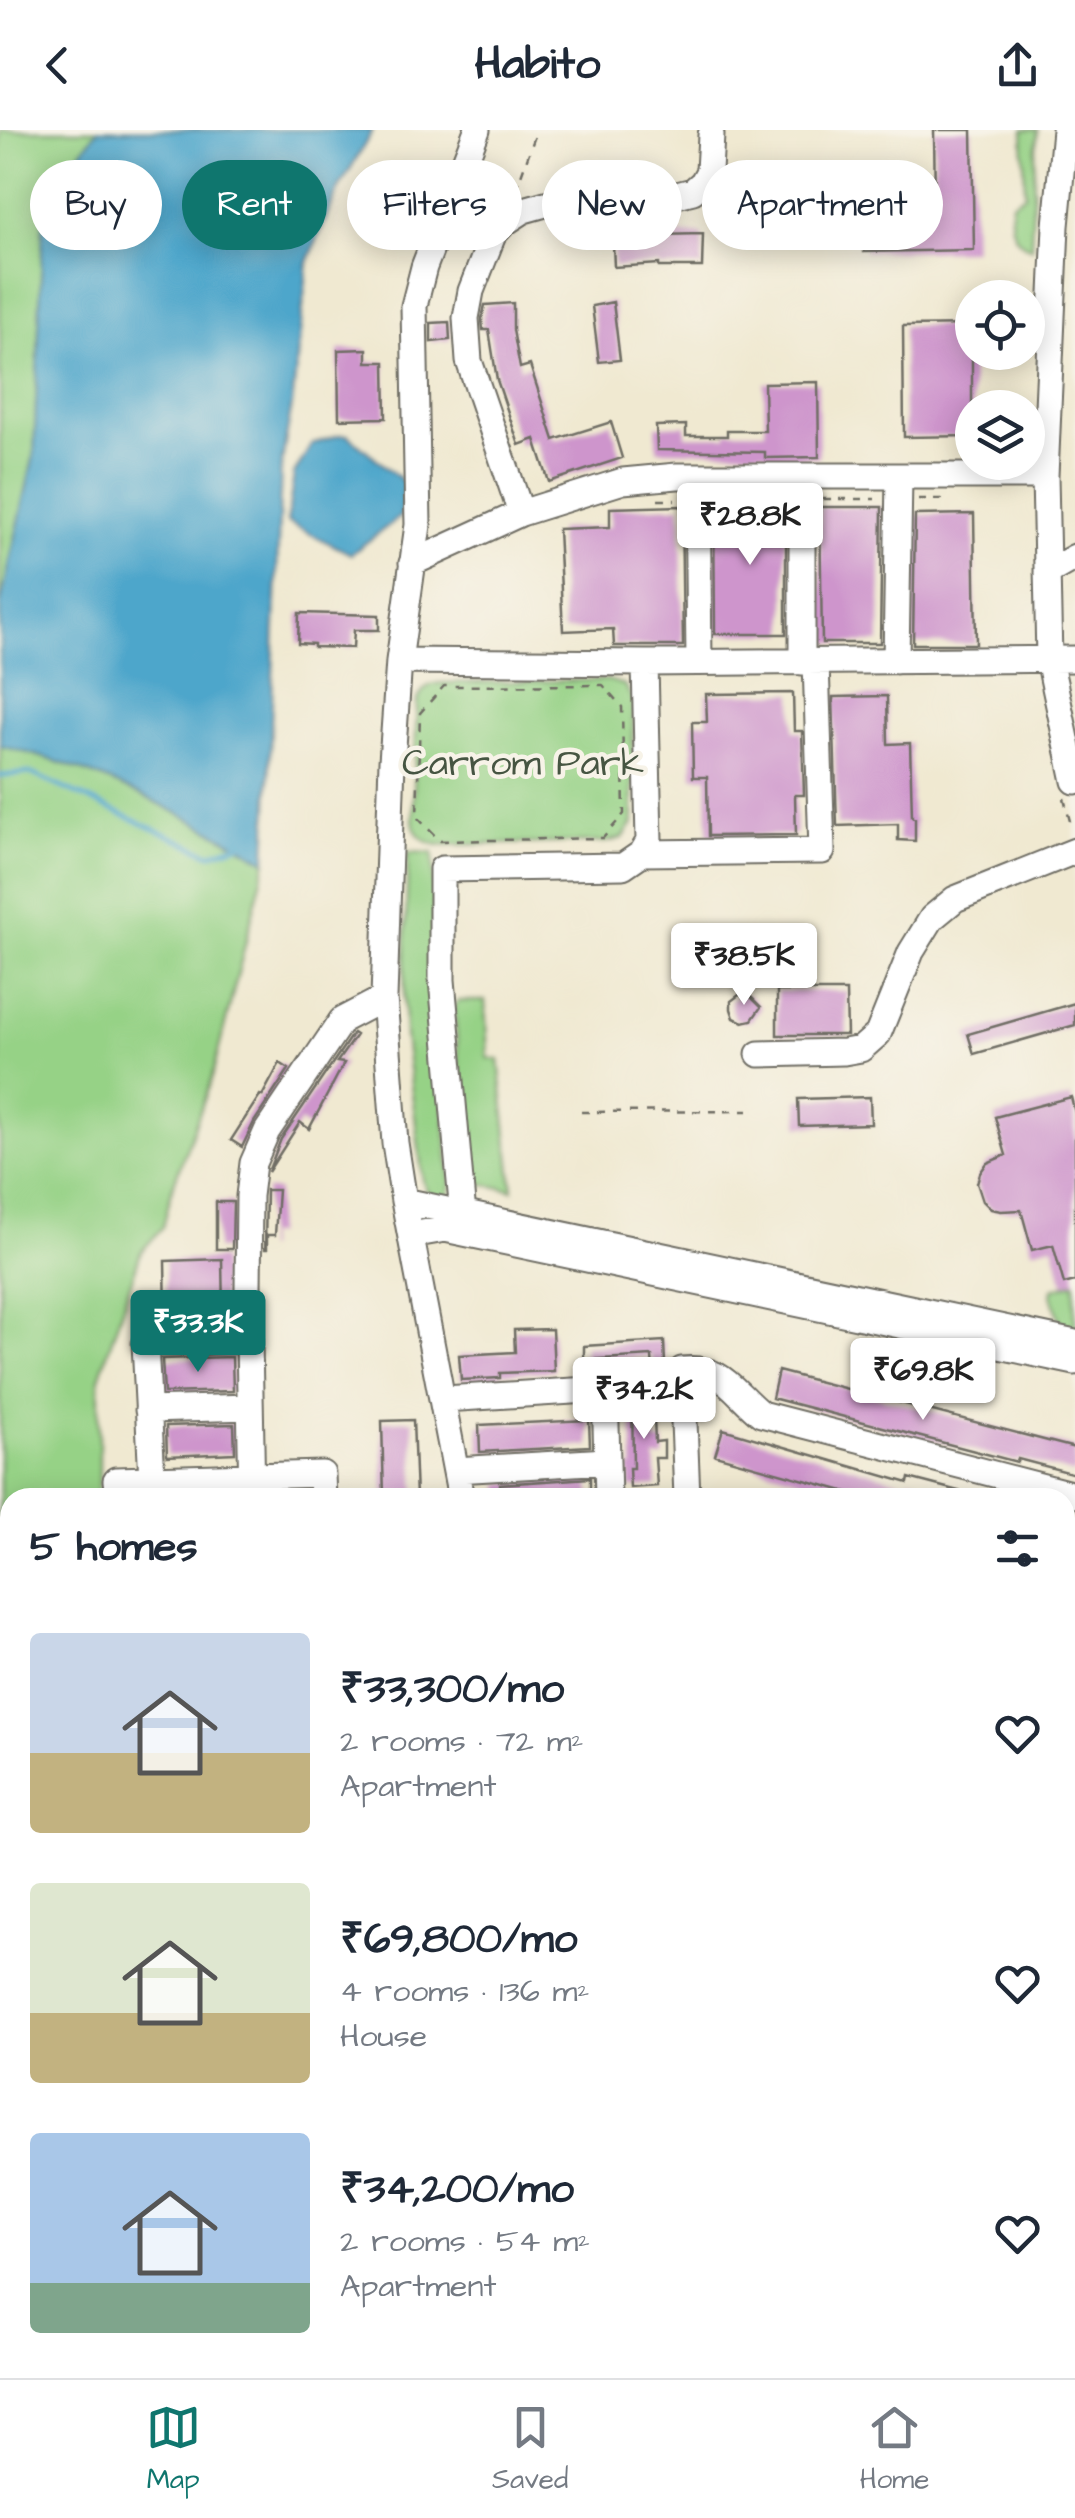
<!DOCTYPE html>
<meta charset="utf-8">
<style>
:root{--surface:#fff;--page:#f6f6f7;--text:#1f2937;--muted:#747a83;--line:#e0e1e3;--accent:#0f766e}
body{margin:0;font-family:"Architects Daughter",sans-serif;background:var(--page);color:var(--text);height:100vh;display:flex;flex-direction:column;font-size:38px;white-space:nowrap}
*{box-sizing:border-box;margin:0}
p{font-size:32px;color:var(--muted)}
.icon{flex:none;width:55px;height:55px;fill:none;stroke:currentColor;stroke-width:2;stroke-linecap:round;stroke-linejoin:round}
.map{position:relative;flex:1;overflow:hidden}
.panel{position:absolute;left:0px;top:1358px;width:1075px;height:892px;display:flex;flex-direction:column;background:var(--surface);border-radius:30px 30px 0 0;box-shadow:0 5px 25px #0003}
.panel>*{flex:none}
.banner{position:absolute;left:30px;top:30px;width:1015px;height:90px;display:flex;gap:20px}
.controls{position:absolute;left:955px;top:150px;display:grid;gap:20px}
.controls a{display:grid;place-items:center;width:90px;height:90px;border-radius:50%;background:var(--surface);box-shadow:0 5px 25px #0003;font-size:50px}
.price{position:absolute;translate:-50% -85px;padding:0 22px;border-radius:10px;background:#fff;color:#222;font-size:32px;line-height:65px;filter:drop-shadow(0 2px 5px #0008)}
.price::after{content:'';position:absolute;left:50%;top:60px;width:30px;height:22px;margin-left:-15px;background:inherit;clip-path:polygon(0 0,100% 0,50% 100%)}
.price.active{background:var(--accent);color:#fff}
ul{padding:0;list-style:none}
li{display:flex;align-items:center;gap:30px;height:250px;padding:0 30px}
li span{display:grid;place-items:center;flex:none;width:280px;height:200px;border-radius:10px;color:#555}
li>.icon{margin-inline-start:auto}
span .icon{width:120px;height:120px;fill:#fffc;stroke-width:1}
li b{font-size:42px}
h2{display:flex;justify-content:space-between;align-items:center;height:120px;padding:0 30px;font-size:42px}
.chip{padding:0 35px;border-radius:45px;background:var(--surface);box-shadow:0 5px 25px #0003;font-size:35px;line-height:90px}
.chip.active{background:var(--accent);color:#fff}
header{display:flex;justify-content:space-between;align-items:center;height:130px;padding:0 30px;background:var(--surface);font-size:45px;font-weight:700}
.tab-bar{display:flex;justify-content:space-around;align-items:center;height:140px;border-top:2px solid var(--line);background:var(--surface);font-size:28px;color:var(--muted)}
.tab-bar a{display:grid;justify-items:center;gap:5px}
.tab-bar .active{color:var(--accent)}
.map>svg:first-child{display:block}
.green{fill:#96d286;stroke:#607e58;stroke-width:2.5}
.water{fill:#4ea6cb;stroke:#3c687b;stroke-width:2.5}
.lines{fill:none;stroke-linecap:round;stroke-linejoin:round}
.stream{stroke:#4ea6cb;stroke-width:5}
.building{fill:#ce95cc}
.minor-casing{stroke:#706e65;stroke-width:29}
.path{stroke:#706e65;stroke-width:2.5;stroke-dasharray:8 8;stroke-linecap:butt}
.minor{stroke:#fff;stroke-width:25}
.labels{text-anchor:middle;stroke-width:9;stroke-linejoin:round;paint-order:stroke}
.park-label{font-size:38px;fill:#465542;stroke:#f7f3e8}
</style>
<header><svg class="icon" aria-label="back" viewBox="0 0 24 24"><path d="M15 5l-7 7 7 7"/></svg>Habito<svg class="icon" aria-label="share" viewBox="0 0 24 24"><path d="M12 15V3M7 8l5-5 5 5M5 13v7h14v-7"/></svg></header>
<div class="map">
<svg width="1075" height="2248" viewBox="0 0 1075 2248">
<rect width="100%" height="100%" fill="#f7f3e8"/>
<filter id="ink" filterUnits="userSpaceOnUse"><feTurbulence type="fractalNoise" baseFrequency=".01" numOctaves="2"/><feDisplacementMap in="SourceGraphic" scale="20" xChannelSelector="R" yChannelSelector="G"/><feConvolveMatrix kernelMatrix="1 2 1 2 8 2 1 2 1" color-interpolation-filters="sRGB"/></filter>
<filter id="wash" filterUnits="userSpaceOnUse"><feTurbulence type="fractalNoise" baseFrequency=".0048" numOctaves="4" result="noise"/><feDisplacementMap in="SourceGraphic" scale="40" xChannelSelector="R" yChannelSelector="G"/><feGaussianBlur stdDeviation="2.25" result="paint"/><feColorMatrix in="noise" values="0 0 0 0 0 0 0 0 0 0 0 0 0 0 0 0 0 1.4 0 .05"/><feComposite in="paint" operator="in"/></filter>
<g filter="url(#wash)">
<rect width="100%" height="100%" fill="#f0e9d1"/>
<path class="green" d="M0 0H98L44 70 34 325 0 476Z
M1023 0H1038L1035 27 1031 118C1011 111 1009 93 1012 73L1025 64Z
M608 550 624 555 633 569V693L623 708 607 712 438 715C424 712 414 705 413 690L417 572C422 560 427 554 440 553Z
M0 616C96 637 182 683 266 731L211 951 173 1056 163 1097 141 1122 99 1248V1354L96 1367 10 1368V1708L0 1715Z
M408 722 433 723 434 870 451 1054 448 1069 428 1064 423 1052 405 906 404 868Z
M458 871H485L488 928 499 930 513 1060 470 1052 454 877Z
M1075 1152V1202L1062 1199 1052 1165 1053 1159Z
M1075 1819V2092L1065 2095V1822Z
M0 1825H10V1910H0Z
M35 2240H205V2248H36Z
M346 2240H512V2248H346Z
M561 2240H839V2248H560Z
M844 2240H1004L1001 2248H844Z"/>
<path class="water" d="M98 0H373L337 62 308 132 292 275 281 337 266 731C182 683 96 637 0 616V476L34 325 44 70Z
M339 305H348L404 352 401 386 351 424 287 392 294 344 312 314Z"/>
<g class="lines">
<path class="stream" d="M0 646 30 643 210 724 238 715V709
M938 2240 941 2248"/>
</g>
<g id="blocks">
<path class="building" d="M934 0H972L974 120 864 122 863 74 935 73Z
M703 104 702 137H659V134L614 137 613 114 657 111V105Z
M613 172 620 230 599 232 592 176Z
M513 173V200L520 238 530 235 554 310 611 292 622 328 549 352 535 309 519 315 497 250 489 200H483L482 189 485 175Z
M449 192 450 210 431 212V193Z
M972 195V306L904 307 903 196Z
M367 219V232H385L386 288 339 289 338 220Z
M818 252 819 327 765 328V322L657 320 656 296 686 295V306H727V301H765L764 253Z
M714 373H786V504H715Z
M681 376 683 516H614L613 499 563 501 558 399 610 397V378Z
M820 377H882L880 513H822Z
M974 384 976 514H913L915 385Z
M299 483 379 485V500H354L353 518 314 517V514L298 513Z
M793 563 794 601H802L804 665H795L796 705 708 706 707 647H693L692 592H707L706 564Z
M887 566 888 614 910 613 912 687 915 688V711L898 710V694L837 696 833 567Z
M777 861H846L847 905H777Z
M739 865H749L761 877 752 890 743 892 734 888 731 879V871Z
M1075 873V895L974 924 968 904Z
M353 903 356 905 337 932 344 933 309 999 300 992 268 1042 281 1009Z
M280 933 289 939 254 992 242 1017 231 1010 260 965 262 966Z
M870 967 871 994 799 996 798 969Z
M1071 967 1075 983V1151L1064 1154 1053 1115 1032 1120 1021 1080 1001 1081 991 1079 983 1071 977 1053 980 1043 987 1033 1006 1025 995 987Z
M266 1060H278L275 1105H267V1119H265Z
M216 1072H233L232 1119H216Z
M222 1129 223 1184 166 1186 165 1131Z
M552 1199 554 1241 500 1243V1248L461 1250 459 1225 515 1222 514 1200Z
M664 1211 666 1258H654L652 1226 584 1230V1216Z
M232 1227 233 1261 164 1263 162 1229Z
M778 1241 1075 1318V1344L1018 1329 1017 1332 772 1268Z
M632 1262H653L655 1312 664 1311V1328H655L657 1356 630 1358 629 1338H633Z
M413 1290 416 1368H384L382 1291Z
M589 1290 590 1316 480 1322 479 1295Z
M234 1294 235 1323 167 1326 166 1296Z
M723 1299 908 1353 909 1348 966 1363 965 1368H869L715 1325Z
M590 1348V1368H500V1354Z"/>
</g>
</g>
<g filter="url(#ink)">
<use href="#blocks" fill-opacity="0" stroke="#706e65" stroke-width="2.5"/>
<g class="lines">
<g class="minor-casing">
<path id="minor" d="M1065 0 1056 96 1045 346 1049 529 1075 651
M697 346 699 532
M521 383 469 231 466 188 471 161 493 105 504 93 524 80 549 73 669 67 693 61 703 52 709 41 711 5
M412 433 521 383 623 351 677 346H1045
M1047 443 1075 427
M399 531 645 533 1075 529
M896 531 899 347
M802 532V348
M642 723 822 721 816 532
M759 924 844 922 861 919 878 904 911 822 932 788 955 769 1075 721
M404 1071 1075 1213
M463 1085 442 850V739L623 736 642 723 649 711 645 533
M411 1105 445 1099 1075 1232
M444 1269 605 1259 608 1368
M148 1280 250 1277
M456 1340 607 1331
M152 1349 145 1213 249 1210
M118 1368 116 1350 322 1344 323 1368
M252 1368 248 1159 249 1066 253 1033 267 1001 342 890 384 868
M461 1368 404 1071 395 1013 384 868 392 631 399 531 418 395 414 176 424 137 477 0
M687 1368 682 1240C724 1236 732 1261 761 1284L1075 1365
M0 1799H10
M1065 2104 1075 2101
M1065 2237 1075 2236
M535 2240V2248
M217 2248V2240"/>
</g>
<path class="path" d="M516 60 537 0
M823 369H875
M918 369H945
M658 370H675
M718 370H780
M623 631 624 684 603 708 440 711 417 687 420 583 444 556 603 555 622 577 623 631H626
M1064 668 1072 699
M581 982 748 981
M1065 1536 1075 1538
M1065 1864 1075 1900
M1065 1907 1066 1905
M1065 1959 1075 1957
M1065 1989 1075 1995
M26 2240V2248
M877 2240 886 2248
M947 2240 949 2248
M858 2248 864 2243 882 2245
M1006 2248 1015 2240
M1031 2248H1044"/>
<use href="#minor" class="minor"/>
</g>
</g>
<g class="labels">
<g class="park-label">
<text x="523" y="645">Carrom Park</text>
</g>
</g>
</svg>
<div class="controls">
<a><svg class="icon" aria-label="locate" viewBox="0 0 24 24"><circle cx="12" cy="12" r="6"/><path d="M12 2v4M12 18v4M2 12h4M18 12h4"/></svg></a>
<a><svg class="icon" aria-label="layers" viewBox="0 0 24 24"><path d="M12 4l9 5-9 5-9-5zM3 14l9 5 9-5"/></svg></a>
</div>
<b class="price" style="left:750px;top:438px">₹28.8K</b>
<b class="price" style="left:744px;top:878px">₹38.5K</b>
<b class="price active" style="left:198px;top:1245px">₹33.3K</b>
<b class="price" style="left:923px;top:1293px">₹69.8K</b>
<b class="price" style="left:644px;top:1312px">₹34.2K</b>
<div class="banner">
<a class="chip">Buy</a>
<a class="chip active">Rent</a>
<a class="chip">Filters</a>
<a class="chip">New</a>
<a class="chip">Apartment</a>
</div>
<section class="panel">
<h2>5 homes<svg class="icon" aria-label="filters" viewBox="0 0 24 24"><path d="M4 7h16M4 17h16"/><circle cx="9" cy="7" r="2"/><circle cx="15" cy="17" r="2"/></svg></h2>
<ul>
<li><span style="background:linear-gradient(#c9d6e8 60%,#c2b280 0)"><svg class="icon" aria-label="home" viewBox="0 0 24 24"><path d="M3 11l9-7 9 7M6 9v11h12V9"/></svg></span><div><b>₹33,300/mo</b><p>2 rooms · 72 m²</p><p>Apartment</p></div><svg class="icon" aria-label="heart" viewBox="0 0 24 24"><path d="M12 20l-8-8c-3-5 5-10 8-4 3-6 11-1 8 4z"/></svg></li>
<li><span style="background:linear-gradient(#dfe7d0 65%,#c2b280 0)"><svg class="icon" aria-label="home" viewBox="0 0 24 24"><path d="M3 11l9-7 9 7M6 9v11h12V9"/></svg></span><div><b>₹69,800/mo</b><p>4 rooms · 136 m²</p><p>House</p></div><svg class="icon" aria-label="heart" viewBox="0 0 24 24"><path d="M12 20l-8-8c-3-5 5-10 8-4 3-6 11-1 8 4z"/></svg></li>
<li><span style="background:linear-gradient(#a9c7e8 75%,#7fa58c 0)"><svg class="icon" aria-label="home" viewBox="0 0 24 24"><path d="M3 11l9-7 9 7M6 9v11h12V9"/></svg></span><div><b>₹34,200/mo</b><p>2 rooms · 54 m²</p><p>Apartment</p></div><svg class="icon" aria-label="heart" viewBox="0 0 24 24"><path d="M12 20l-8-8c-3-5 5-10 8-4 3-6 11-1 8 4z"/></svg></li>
</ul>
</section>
</div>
<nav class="tab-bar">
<a class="active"><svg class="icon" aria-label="map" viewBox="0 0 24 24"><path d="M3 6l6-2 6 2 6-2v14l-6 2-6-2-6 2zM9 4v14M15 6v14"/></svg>Map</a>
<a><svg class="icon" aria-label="saved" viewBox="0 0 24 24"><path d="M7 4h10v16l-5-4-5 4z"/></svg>Saved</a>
<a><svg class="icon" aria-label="home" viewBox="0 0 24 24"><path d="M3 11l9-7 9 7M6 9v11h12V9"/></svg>Home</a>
</nav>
